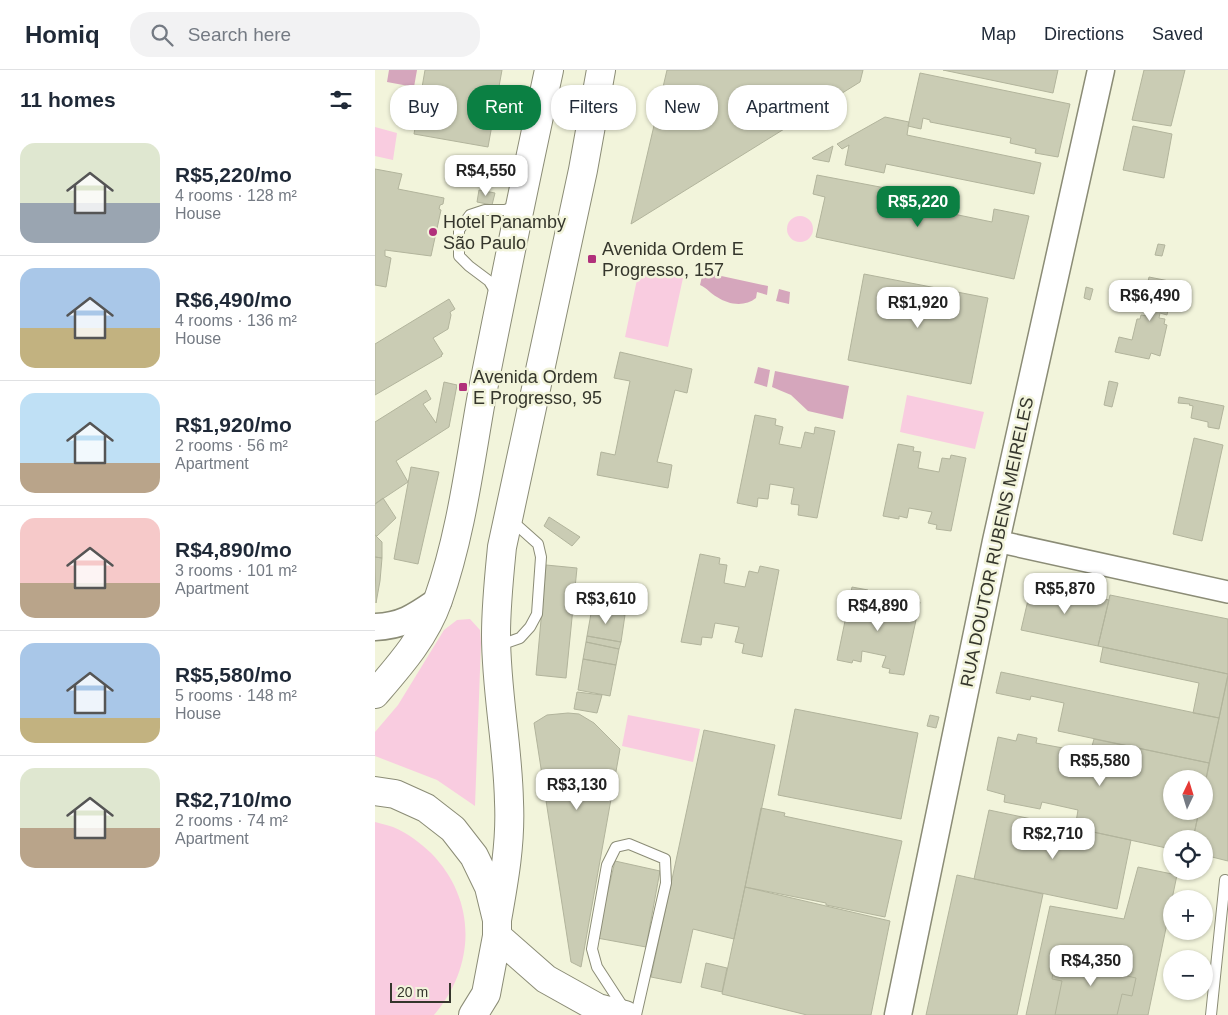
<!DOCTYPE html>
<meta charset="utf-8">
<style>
:root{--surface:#fff;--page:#f2f2f3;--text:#1f2937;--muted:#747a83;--line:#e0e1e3;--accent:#0b8043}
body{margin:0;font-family:Helvetica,sans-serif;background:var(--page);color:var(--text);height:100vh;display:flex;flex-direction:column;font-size:19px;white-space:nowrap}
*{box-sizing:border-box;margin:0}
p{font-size:16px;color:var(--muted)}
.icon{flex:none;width:28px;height:28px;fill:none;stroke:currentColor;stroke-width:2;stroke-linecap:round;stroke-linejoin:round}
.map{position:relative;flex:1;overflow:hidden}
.sheet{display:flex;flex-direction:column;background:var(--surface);width:375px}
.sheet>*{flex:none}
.hud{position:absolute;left:15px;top:15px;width:475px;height:45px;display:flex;gap:10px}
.needle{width:32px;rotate:4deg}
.tools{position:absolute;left:788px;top:700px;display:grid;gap:10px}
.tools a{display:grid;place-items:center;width:50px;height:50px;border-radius:50%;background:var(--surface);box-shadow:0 1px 4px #0004;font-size:25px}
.scale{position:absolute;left:15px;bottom:12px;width:61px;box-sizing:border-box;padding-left:5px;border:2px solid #35362c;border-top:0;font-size:14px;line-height:18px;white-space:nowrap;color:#35362c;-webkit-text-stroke:4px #f2f4db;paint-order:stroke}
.price{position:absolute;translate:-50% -42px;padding:0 11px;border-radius:10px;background:#fff;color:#222;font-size:16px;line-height:32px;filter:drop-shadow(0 1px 2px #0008)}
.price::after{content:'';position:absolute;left:50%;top:30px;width:15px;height:11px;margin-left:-8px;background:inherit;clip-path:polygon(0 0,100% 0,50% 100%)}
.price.current{background:var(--accent);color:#fff}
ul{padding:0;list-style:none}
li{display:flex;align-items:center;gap:15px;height:125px;padding:0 20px}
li+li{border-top:1px solid var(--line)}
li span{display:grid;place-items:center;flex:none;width:140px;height:100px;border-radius:15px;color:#555}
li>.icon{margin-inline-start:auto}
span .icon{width:60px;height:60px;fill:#fffc;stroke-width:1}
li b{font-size:21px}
h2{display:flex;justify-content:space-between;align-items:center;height:60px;padding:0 20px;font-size:21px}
.tag{padding:0 18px;border-radius:20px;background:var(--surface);box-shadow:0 1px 4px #0004;font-size:18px;line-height:45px}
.tag.current{background:var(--accent);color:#fff}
header{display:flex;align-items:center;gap:30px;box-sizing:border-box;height:70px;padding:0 25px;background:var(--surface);border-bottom:1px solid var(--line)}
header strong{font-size:24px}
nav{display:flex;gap:28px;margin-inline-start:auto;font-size:18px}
.search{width:350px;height:45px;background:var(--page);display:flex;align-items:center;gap:12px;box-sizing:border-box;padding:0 18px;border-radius:20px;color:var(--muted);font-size:19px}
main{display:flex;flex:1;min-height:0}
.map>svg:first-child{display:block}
.green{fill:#f9cce0}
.water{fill:#d5a6bc}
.building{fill:#caccb4;stroke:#b2b49c}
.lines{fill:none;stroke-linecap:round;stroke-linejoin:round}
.service-casing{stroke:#8b8c76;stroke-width:12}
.minor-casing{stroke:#8b8c76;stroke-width:24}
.tertiary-casing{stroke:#8b8c76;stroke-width:29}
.primary-casing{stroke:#8b8c76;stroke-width:30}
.service{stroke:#fff;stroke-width:10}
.minor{stroke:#fff;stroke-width:21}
.tertiary{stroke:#fff;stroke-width:26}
.primary{stroke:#fff;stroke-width:28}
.poi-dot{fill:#b1307b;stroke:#f2f4db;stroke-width:2}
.labels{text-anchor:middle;stroke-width:5;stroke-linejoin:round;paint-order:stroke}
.poi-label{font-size:18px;fill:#35362c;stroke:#f2f4db;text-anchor:start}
.street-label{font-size:18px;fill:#35362c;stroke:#f2f4db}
</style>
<header>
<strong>Homiq</strong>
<div class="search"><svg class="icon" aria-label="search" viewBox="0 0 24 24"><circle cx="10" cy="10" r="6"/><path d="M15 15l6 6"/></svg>Search here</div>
<nav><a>Map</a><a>Directions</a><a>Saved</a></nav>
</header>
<main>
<section class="sheet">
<h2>11 homes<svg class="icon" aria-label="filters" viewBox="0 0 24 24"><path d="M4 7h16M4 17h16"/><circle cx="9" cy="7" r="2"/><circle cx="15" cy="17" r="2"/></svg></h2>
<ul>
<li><span style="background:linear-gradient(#dfe7d0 60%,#9aa5b1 0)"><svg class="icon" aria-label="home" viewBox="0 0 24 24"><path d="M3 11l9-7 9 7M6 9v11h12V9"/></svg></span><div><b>R$5,220/mo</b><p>4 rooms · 128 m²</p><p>House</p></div></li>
<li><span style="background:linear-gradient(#a9c7e8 60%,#c2b280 0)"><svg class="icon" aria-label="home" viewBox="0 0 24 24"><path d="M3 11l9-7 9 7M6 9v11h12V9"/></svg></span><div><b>R$6,490/mo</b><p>4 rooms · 136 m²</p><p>House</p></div></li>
<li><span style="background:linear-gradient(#bfe0f5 70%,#b9a48a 0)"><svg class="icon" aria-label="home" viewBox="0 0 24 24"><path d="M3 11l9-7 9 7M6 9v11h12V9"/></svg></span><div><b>R$1,920/mo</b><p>2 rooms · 56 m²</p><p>Apartment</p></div></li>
<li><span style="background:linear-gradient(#f6c9c9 65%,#b9a48a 0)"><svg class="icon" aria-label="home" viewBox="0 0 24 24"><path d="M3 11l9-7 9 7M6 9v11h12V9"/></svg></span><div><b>R$4,890/mo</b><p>3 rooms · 101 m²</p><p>Apartment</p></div></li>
<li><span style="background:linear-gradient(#a9c7e8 75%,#c2b280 0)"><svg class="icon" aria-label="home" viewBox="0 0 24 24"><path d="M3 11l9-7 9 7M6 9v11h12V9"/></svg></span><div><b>R$5,580/mo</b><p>5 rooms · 148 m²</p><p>House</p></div></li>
<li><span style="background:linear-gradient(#dfe7d0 60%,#b9a48a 0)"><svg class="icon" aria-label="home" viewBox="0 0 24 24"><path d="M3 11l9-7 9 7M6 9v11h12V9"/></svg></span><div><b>R$2,710/mo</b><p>2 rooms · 74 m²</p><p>Apartment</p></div></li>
</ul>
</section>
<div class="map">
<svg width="853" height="945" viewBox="0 0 853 945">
<rect width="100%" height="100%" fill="#f2f4db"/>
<path class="green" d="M0 57 22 63 18 90 0 86Z
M412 159a13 13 0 1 1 26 0a13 13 0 1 1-26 0Z
M264 200 308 208 293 277 250 267Z
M532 325 609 342 600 379 525 362Z
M95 549 105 560 106 573 100 736 62 710 0 686V662L23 635 69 560 82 550Z
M253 645 325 659 318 692 247 676Z
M0 752C6 754 13 755 18 757 33 763 45 773 56 783 102 830 101 896 59 945H0Z"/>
<path class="water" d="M14 0H42L39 17 12 12Z
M328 202 393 216 392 225 382 222 381 228C370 237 354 235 342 227 336 224 332 218 325 215Z
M404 219 415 222 414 234 401 231Z
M383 297 395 300 392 317 379 313Z
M400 301 474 316 468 349 433 341 416 325 397 317Z"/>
<path class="building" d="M50 0H127L113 77 39 64Z
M292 0H488L485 12 256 154Z
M568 0H683L678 23Z
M769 0H810L796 56 757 50Z
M545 3 695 34 683 87 660 83 661 79 635 73 636 68 555 52V50L548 48 546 59 533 56Z
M510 47 534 52 532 65 666 93 659 124 511 94 509 103 470 95 474 75 467 79 462 74Z
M758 56 797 64 789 108 748 100Z
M458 76 454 92 438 89 437 88Z
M0 99 27 104 23 119 69 128 68 134 65 135 64 139 66 140 56 186 10 180V186L16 188 11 217 0 215Z
M442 105 547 125 545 137 617 152 619 139 654 146 639 209 441 167 450 127 438 124Z
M104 120 120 123 117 135 102 132Z
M783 174 790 175 787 186 780 185Z
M489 204 613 228 596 314 473 290Z
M774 207 799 212 792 245 785 243 784 248 790 249 789 254 792 255 785 286 776 283 774 289 740 282 744 267 757 270 762 249H765L766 245 772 246 773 241 767 239Z
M711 217 718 219 715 230 709 228Z
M763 228H766L764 238H761Z
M74 229 80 239 75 242 76 245 73 259 58 268 68 284 66 285 67 286 0 325V274Z
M245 282 317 299 312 323 300 320 282 392 297 395 293 418 222 405 226 382 240 385 255 311 239 308Z
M734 311 743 313 737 337 729 335Z
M69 312 82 315 74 357 21 391 33 412 0 434V352L51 320 56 329 48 334 61 353Z
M804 327 849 336 844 359 833 357V352L816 348 818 336 814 335 815 334 803 333Z
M380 345 401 349 400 355 408 357 404 374 426 378 430 362 439 364 440 357 460 361 442 448 423 445 424 435 416 434 419 418 395 414 393 429 383 428 382 437 362 433Z
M819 368 848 375 827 471 798 464Z
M523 374 539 377 538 381 546 382 543 398 564 402 567 388 575 389 576 385 591 388 576 461 561 459 562 455 553 453 557 442 534 438 532 448 524 446V449L508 446Z
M36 397 64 402 43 494 19 489Z
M8 428 21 448 2 466 0 465V434Z
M174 447 205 467 197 476 169 456Z
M0 465 7 472V488L0 487Z
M325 484 345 488 344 494 352 495 349 513 370 517 374 501 383 503 385 496 404 500 387 587 367 583 369 574 360 572 364 557 340 553 337 568 327 567 326 575 306 572Z
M0 487 7 488 5 511 1 533Z
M171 495 202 498 191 608 161 605Z
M657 513 734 530 723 576 646 560Z
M220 517 253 524 250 545 217 538Z
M477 517 493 520 492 525 500 526 496 542 518 545 521 532 529 533 530 529 545 532 529 605 514 603 515 599 507 597 511 586 487 581 486 592 478 590 477 593 462 590Z
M735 525 853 549V604L723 576Z
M217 538 250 545 246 572 212 566Z
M212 566 246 572 244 579 211 572Z
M211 572 244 579 241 595 208 589Z
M728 577 853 604 844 648 818 643 824 613 725 592Z
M208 589 241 595 235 626 203 620Z
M626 602 844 648 834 693 683 661 689 633 656 626 655 630 621 623Z
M853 606V791L829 785V769H818L824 741H829V719Z
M202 622 227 625 222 643 199 639Z
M420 639 543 663 526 749 403 725Z
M193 643 204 644 219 653 245 679 206 897 196 892 159 653 172 645Z
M555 645 564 647 561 658 552 656Z
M329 660 400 675 359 869 318 859 306 913 276 907Z
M643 664 662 668 661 673 715 683 719 669 834 693 829 719V709H796V741H824L818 769H796V779L700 758 703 740 667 732 665 739 629 732 630 725 612 720 623 667 641 671Z
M386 738 410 743 409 746 527 771 510 847 451 835V833L370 817Z
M614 740 756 770 742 839 599 809Z
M240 791 285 801 271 877 222 868Z
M763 797 802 805 773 945H651L675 836 749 849Z
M582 805 668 824 642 945H551Z
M370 817 515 851 496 945H432L347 924Z
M698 885 754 899 752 906 761 908 757 926 747 924 742 945H680L687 911 677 909 680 890 696 894Z
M331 893 352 898 347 922 326 917Z"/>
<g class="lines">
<g class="service-casing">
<path id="service" d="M122 224 114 211 94 196 84 186V160L95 145 110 140H130L142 136
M122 576 145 568 155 557 162 544 166 487 163 474 136 450
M250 940 222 897 217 879 232 795 241 777 254 774 290 789 291 813 261 945
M836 945 850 810"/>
</g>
<g class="minor-casing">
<path id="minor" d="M621 471 853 522"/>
</g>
<g class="tertiary-casing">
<path id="tertiary" d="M0 557C28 556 41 546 63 531
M523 945 621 471 726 0"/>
</g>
<g class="primary-casing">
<path id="primary" d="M0 624C25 595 50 567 63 530 87 462 95 390 108 319 129 213 151 106 174 0
M0 721 20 724 51 738 78 759 99 786 114 817 122 850V866L111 924 98 945
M122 850C129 811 136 772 134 732 133 676 121 621 121 565 121 535 124 507 127 477L208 100 226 0
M122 866 171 909 223 938 250 945"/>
</g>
<use href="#service" class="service"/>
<use href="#minor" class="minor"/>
<use href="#tertiary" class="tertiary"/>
<use href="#primary" class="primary"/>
</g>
<g class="poi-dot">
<circle cx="58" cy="162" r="5"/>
<rect x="212" y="184" width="10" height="10" rx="2.5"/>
<rect x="83" y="312" width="10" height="10" rx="2.5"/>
</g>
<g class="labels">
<g class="poi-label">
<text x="68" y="158">Hotel Panamby<tspan x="68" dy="21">São Paulo</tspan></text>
<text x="227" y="185">Avenida Ordem E<tspan x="227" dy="21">Progresso, 157</tspan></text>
<text x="98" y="313">Avenida Ordem<tspan x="98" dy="21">E Progresso, 95</tspan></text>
</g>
<g class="street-label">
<text transform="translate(622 472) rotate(-78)" y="6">RUA DOUTOR RUBENS MEIRELES</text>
</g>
</g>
</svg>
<div class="tools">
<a><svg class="needle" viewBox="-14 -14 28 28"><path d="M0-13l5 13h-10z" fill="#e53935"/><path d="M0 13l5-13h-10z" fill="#747a83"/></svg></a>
<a><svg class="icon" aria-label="locate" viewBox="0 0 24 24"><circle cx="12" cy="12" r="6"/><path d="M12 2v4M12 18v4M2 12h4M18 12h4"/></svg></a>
<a>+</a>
<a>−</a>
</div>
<div class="scale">20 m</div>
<b class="price" style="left:111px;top:127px">R$4,550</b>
<b class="price current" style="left:543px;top:158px">R$5,220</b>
<b class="price" style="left:775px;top:252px">R$6,490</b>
<b class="price" style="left:543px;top:259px">R$1,920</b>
<b class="price" style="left:690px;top:545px">R$5,870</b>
<b class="price" style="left:231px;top:555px">R$3,610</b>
<b class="price" style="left:503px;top:562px">R$4,890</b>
<b class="price" style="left:725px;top:717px">R$5,580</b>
<b class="price" style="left:202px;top:741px">R$3,130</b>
<b class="price" style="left:678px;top:790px">R$2,710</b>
<b class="price" style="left:716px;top:917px">R$4,350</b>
<div class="hud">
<a class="tag">Buy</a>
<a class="tag current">Rent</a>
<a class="tag">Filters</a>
<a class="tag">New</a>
<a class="tag">Apartment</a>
</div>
</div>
</main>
